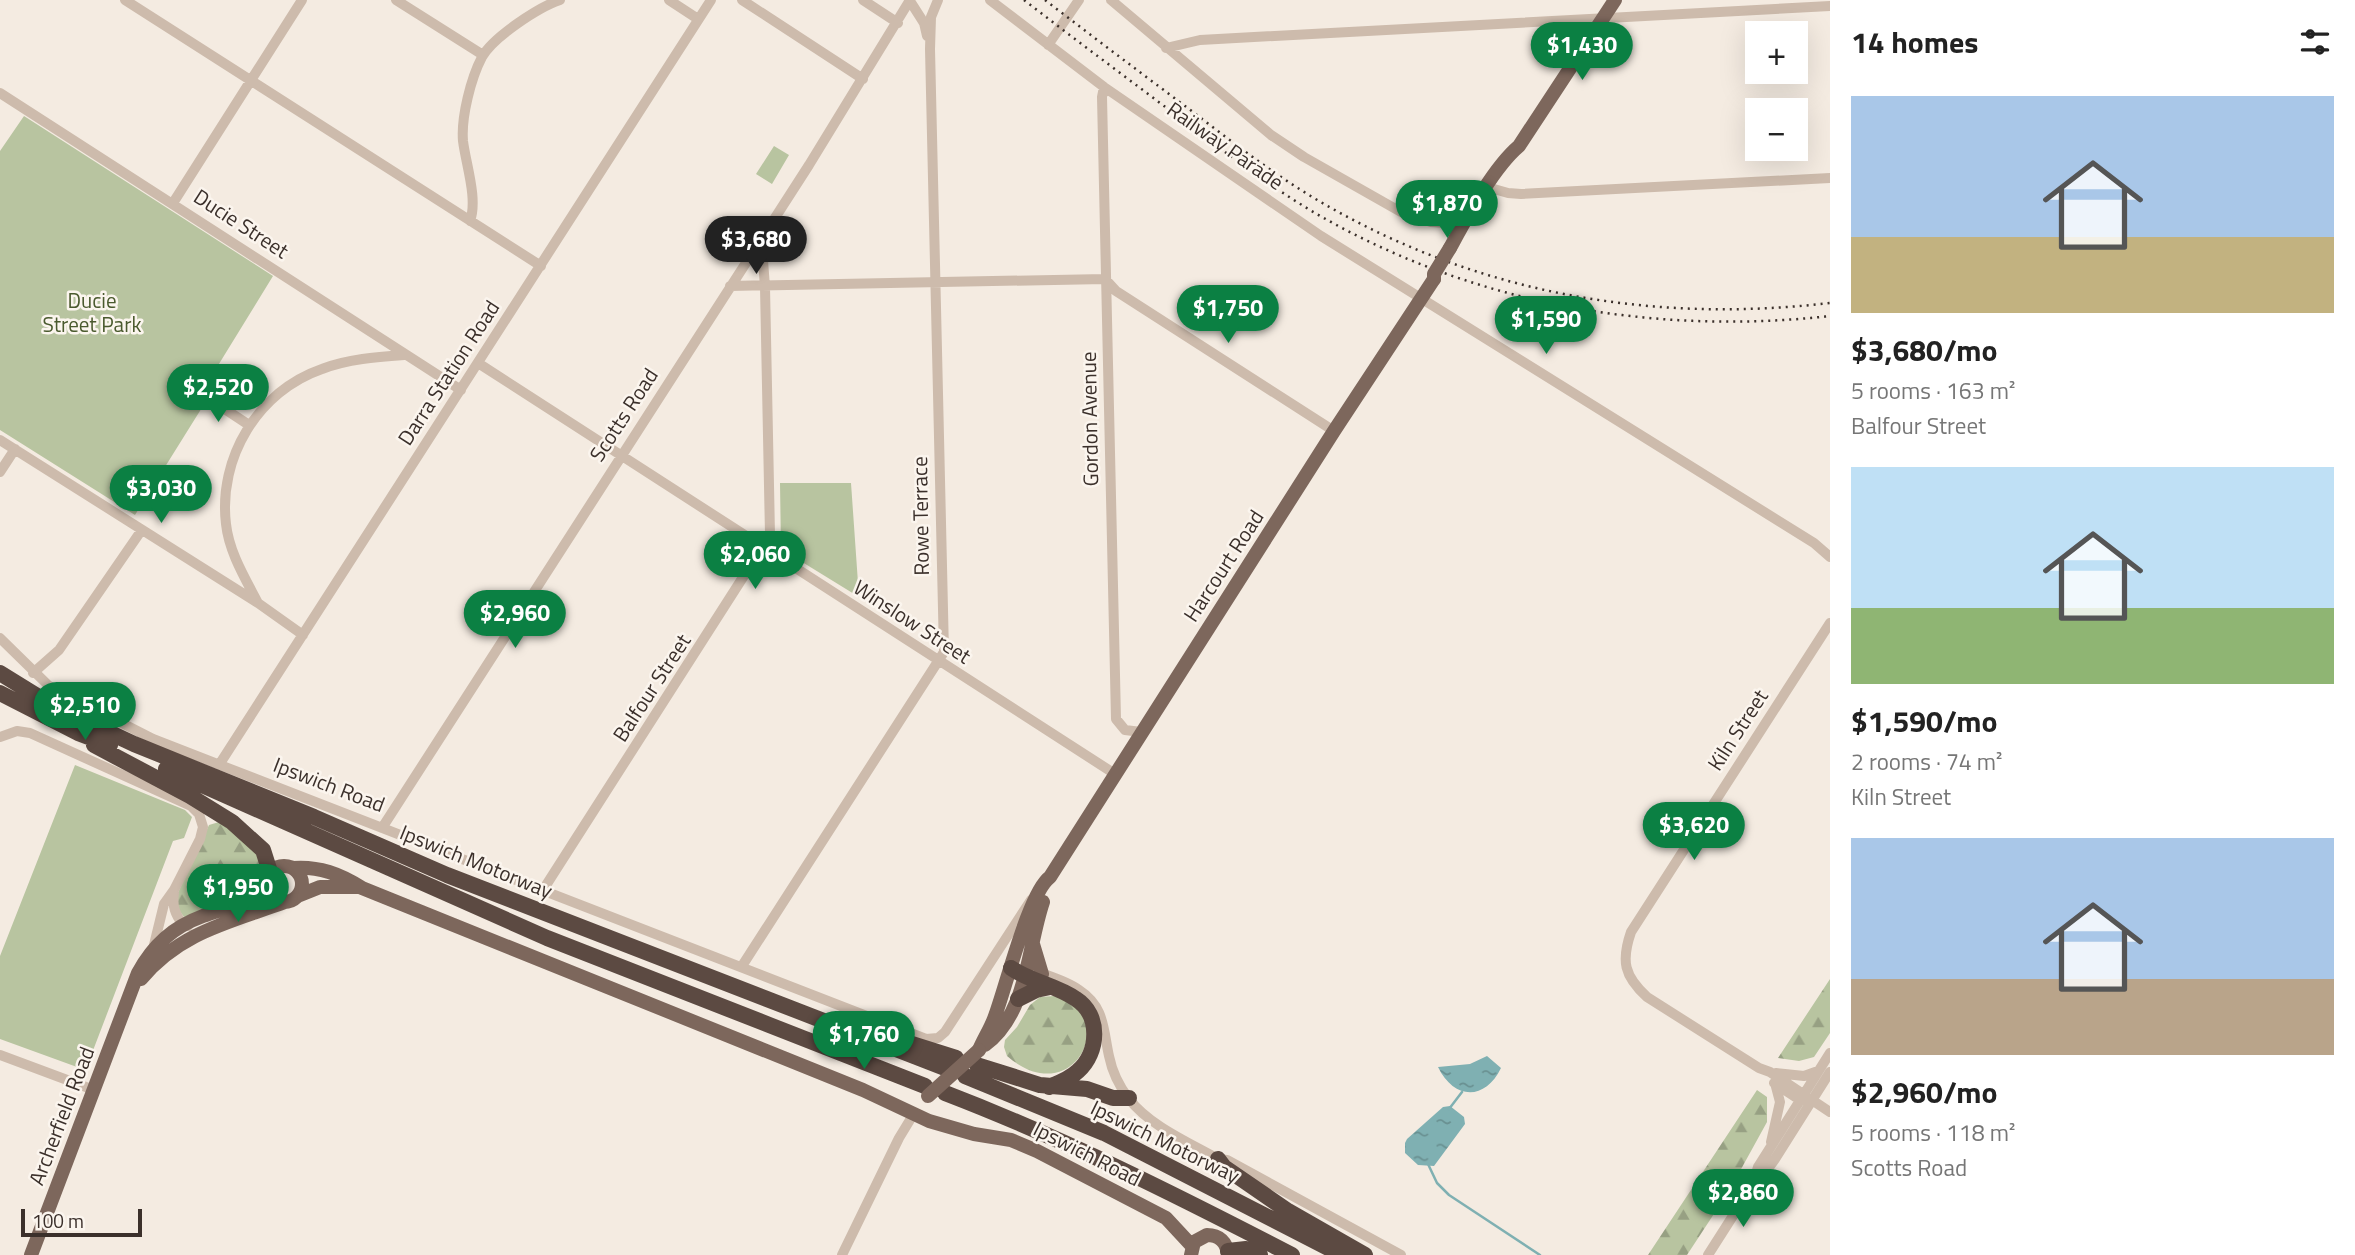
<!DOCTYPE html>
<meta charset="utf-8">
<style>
:root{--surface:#fff;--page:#f6f6f6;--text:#222;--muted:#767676;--accent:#0b8043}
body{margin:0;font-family:"Titillium Web",sans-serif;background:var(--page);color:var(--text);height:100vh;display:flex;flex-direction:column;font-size:26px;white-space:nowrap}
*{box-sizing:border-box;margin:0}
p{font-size:23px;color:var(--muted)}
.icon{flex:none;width:38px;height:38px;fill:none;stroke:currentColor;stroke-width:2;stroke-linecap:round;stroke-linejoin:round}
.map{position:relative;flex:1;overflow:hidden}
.details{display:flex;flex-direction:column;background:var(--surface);width:525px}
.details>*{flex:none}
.fabs{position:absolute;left:1745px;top:21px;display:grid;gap:14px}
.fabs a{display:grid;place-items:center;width:63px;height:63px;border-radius:0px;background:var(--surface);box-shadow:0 7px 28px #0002;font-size:35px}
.scale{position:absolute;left:21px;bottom:18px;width:121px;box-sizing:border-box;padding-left:7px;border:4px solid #3b302b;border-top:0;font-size:19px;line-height:24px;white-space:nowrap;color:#3b302b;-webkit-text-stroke:5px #fbf5ee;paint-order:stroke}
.price{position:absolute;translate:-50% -60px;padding:0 16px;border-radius:24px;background:var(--accent);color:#fff;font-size:23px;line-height:46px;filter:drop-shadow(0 2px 4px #0008)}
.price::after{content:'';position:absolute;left:50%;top:42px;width:21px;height:16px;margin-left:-10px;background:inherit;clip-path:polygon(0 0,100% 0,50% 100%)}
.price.active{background:#222;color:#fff}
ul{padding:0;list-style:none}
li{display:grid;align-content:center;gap:14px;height:371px;padding:0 21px}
li span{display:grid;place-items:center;height:217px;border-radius:0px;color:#555}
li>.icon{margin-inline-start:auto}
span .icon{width:126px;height:126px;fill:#fffc;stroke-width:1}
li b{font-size:30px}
h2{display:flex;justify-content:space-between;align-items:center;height:84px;padding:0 21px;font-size:30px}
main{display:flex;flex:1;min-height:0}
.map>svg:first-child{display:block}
.forest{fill:url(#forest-firs)}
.park{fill:#b8c4a0}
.water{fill:url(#water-ripples)}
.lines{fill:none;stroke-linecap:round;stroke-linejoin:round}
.stream{stroke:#7fb0b2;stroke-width:2.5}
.minor{stroke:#cdbbac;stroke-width:10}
.major{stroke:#7d675c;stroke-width:14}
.highway{stroke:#5c4a42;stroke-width:16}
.rail{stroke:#3b302b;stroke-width:2.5;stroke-dasharray:2 5;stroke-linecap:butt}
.major-bridge{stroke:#7d675c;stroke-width:14}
.labels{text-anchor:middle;stroke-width:5;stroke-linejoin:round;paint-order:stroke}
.street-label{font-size:21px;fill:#3b302b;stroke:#fbf5ee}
.park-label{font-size:21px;fill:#4a5a2e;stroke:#fbf5ee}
</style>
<main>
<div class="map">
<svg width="1830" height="1255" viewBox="0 0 1830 1255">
<defs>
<pattern id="forest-firs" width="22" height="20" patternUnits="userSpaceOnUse" patternTransform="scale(1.75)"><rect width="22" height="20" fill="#b8c4a0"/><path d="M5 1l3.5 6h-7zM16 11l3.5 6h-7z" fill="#97a083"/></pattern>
<pattern id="water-ripples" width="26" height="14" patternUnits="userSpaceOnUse" patternTransform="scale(1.75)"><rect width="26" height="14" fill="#7fb0b2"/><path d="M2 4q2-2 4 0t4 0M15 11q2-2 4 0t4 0" fill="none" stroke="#699091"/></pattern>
</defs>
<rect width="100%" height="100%" fill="#f4ebe1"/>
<path class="forest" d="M219 822C232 832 253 843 260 859 273 893 206 910 184 917L178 909 176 897 209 825Z
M1830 979V1033L1814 1057 1799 1061 1778 1058Z
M1054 996C1059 998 1065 999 1069 1002 1114 1031 1067 1108 1007 1056L1004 1047 1005 1040 1017 1027 1030 1005 1040 997Z
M1757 1090 1767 1097V1122L1729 1191 1687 1255H1648Z"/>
<path class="park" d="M24 116 273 276 206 385 203 406 135 515 0 430V151Z
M774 146 789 155 772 184 756 174Z
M780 483H851L859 597 781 549Z
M75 765 185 810 192 817 184 838 173 841 89 1061 85 1065 77 1067 0 1039V956Z"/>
<path class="water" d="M1487 1056 1501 1068C1485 1101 1454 1100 1438 1067L1470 1064Z
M1450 1106 1464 1117 1465 1124 1434 1166 1418 1165 1405 1153V1143L1407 1139 1443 1107Z"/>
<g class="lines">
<path class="stream" d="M1449 1109 1462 1092
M1428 1164 1437 1183 1449 1195 1540 1255"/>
<path class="minor" d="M125 0 541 266
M396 0 483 55
M669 0 698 19
M742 0 863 79
M863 0 898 23
M990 0 1104 87 1321 236 1814 543 1830 557
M1111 0 1271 135 1304 157 1401 212 1431 222 1464 224
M910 1 924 23 927 36
M1048 45 1079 0
M1166 48 1200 40 1830 6
M1104 87 1102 97 1116 719 1125 730 1141 732
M0 93 461 390
M1487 187 1508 193 1521 194 1830 178
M173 203 302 0
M470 221C478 199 466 165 463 141 461 117 471 78 482 57 493 37 539 7 560 0
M730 286 1105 279 1116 291 1334 431
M478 363 1115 774
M205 396 249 425
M0 440 258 603 303 635
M0 472 15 449
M258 603C245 578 229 552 226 524 218 458 258 391 322 369 348 359 377 357 405 355
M1830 623 1631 932C1621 961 1624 976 1647 997L1759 1068 1770 1072 1830 1112
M0 638 49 686 153 739 926 1039 938 1038 945 1032 1031 900
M33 673 59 650 141 531
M0 737 17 731 30 733 191 806 199 814 203 827 200 839 174 890 164 904 153 949
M219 765 711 0
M382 828 809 165 910 0
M543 890 770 535 765 287 763 260 753 252
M174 893C172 906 175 914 183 925L188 926
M742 966 944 652 930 49 931 17 938 0
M1035 971C1049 976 1067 981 1079 990 1105 1007 1103 1029 1109 1056 1112 1071 1119 1086 1129 1099 1150 1126 1188 1142 1218 1159L1227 1160 1401 1255
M0 1055 94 1090
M1776 1073 1804 1076 1818 1071
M1774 1083 1800 1100H1805
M1771 1142 1780 1102 1775 1083
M1753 1184 1758 1167 1830 1053
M842 1255 899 1138 913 1115
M1708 1255 1752 1186 1765 1173 1775 1159 1830 1072"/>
<path class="major" d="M1450 248C1467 217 1493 168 1519 146L1615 0
M266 884a18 18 0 1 1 36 0a18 18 0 1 1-36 0Z
M293 868C319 866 340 874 362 888L863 1090 929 1121 974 1134 1011 1140 1037 1151 1166 1218 1192 1246
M300 895 320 887H357
M1033 944 1042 974
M141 979C180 932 230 922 285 902
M985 1045C1028 1013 1027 949 1043 902
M979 1050C984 1038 991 1028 995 1016 1006 987 1029 892 1050 877L1334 431 1434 279
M31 1255 138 973C153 945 173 927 203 916 230 906 246 906 266 883
M1191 1255 1194 1242 1207 1235C1219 1235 1227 1242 1228 1255"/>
<path class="highway" d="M0 673 55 707 134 744 314 817 447 875 945 1068
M0 693 78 733 110 745
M94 745 190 796 232 822 263 850 270 872
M166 769 547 938 925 1086
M1011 968C1031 982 1056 985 1076 999 1101 1015 1099 1052 1078 1071 1070 1079 1059 1083 1049 1087
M1018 999 1036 990 1050 987
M899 1040 956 1058
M977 1065 1040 1085 1087 1089 1113 1098H1129
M965 1076 1104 1133 1342 1255
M945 1093C1065 1139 1178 1196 1292 1255
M1218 1159 1224 1167 1288 1211 1365 1255
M1228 1251 1246 1249 1260 1255"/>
<path class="rail" d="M1024 0C1073 38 1123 75 1172 112 1217 146 1262 181 1310 210 1467 303 1650 336 1830 316
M1045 0C1093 37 1141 73 1189 109 1231 141 1273 174 1319 201 1476 293 1650 324 1830 303"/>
<path class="major-bridge" d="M1434 279V274L1450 248
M928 1096 979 1050"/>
</g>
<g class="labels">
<g class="street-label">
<text transform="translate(1225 146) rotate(35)" y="7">Railway Parade</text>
<text transform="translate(241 224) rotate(33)" y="7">Ducie Street</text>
<text transform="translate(449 373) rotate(-57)" y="7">Darra Station Road</text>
<text transform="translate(624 415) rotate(-57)" y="7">Scotts Road</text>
<text transform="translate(1090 419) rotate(-91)" y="7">Gordon Avenue</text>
<text transform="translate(921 516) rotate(-91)" y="7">Rowe Terrace</text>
<text transform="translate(1224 566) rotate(-57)" y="7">Harcourt Road</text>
<text transform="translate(912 622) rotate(33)" y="7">Winslow Street</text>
<text transform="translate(652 688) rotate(-57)" y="7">Balfour Street</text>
<text transform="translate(1738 730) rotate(-57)" y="7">Kiln Street</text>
<text transform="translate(329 785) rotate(21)" y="7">Ipswich Road</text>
<text transform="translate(476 862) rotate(22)" y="7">Ipswich Motorway</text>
<text transform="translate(62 1116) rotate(-69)" y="7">Archerfield Road</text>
<text transform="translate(1165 1142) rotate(26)" y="7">Ipswich Motorway</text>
<text transform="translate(1087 1154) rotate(27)" y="7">Ipswich Road</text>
</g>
<g class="park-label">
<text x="92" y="308">Ducie<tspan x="92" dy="24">Street Park</tspan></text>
</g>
</g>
</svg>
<div class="fabs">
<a>+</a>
<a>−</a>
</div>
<div class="scale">100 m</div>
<b class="price" style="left:1582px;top:82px">$1,430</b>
<b class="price" style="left:1447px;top:240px">$1,870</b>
<b class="price active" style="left:756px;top:276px">$3,680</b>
<b class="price" style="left:1228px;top:345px">$1,750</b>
<b class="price" style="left:1546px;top:356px">$1,590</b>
<b class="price" style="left:218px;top:424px">$2,520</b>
<b class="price" style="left:161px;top:525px">$3,030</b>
<b class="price" style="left:755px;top:591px">$2,060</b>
<b class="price" style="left:515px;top:650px">$2,960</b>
<b class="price" style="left:85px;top:742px">$2,510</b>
<b class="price" style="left:1694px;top:862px">$3,620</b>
<b class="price" style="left:238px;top:924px">$1,950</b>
<b class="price" style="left:864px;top:1071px">$1,760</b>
<b class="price" style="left:1743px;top:1229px">$2,860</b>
</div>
<section class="details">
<h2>14 homes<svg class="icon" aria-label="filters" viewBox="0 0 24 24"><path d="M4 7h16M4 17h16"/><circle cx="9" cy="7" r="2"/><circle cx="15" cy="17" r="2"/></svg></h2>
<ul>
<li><span style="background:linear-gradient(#a9c7e8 65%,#c2b280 0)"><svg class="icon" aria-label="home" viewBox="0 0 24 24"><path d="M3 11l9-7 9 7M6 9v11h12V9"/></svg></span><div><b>$3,680/mo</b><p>5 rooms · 163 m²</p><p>Balfour Street</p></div></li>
<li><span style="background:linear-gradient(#bfe0f5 65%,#8fb573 0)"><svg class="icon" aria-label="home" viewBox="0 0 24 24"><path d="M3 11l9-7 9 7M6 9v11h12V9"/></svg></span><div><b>$1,590/mo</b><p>2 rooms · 74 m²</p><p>Kiln Street</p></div></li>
<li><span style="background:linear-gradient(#a9c7e8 65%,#b9a48a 0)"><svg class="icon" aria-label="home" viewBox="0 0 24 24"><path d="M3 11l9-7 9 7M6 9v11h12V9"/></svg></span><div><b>$2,960/mo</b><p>5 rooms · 118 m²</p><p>Scotts Road</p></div></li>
</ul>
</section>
</main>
